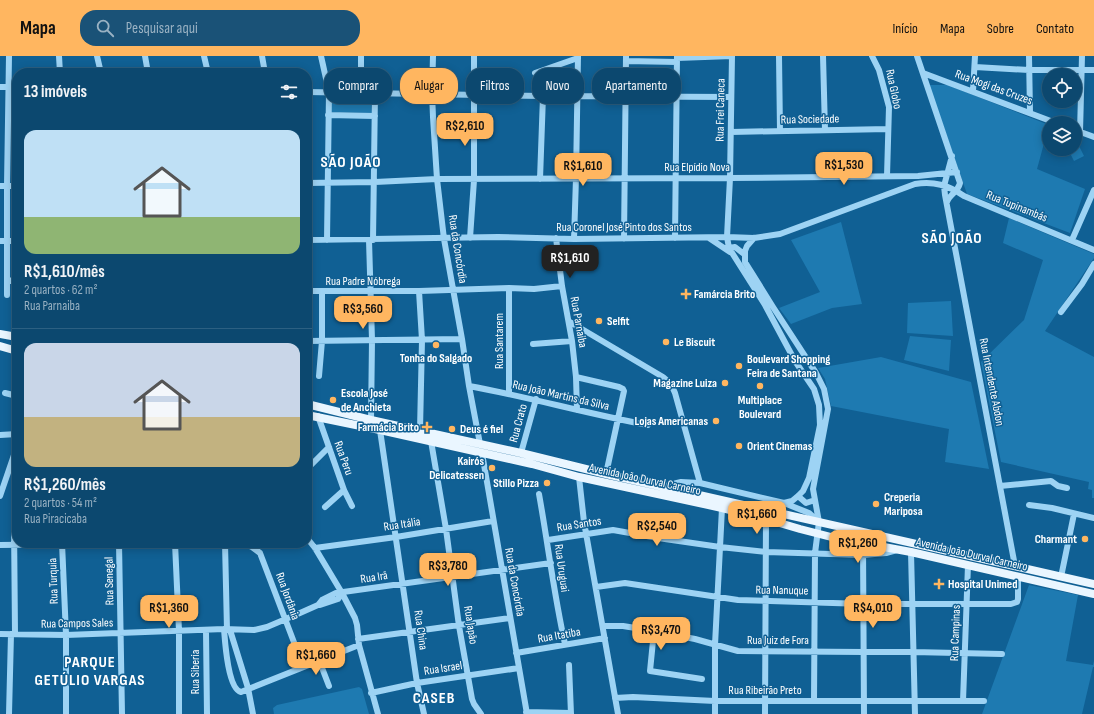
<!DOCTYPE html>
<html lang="pt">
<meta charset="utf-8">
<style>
:root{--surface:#0c486f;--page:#1a5277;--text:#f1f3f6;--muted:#9ab2c3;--line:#2c6082;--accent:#ffb660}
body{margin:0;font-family:"Sofia Sans Condensed",sans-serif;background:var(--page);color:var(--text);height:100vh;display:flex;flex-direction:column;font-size:15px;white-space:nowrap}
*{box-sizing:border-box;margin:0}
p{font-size:13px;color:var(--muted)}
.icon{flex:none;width:22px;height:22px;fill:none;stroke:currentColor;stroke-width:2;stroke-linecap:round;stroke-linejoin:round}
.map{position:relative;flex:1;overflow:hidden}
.panel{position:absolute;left:12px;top:12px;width:300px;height:480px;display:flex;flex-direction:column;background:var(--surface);border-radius:16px;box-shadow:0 2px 10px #0003,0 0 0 1px var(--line)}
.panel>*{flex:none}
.top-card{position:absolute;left:324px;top:12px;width:380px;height:36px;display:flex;gap:8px}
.controls{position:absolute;left:1042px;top:12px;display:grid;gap:8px}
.controls a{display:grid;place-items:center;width:40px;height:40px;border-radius:50%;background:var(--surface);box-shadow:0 2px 10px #0003,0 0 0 1px var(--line);font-size:20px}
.price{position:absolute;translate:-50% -34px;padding:0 9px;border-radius:8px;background:var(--accent);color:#111;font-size:13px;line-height:26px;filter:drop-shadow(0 1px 2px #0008)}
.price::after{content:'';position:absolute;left:50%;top:24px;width:12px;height:9px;margin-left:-6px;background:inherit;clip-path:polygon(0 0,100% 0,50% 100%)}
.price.selected{background:#222;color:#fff}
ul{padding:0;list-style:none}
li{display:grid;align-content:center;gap:8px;height:212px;padding:0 12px}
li+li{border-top:1px solid var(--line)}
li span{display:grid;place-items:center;height:124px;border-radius:12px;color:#555}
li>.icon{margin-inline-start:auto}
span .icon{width:72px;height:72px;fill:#fffc;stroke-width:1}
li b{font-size:17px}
h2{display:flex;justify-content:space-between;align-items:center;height:48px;padding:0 12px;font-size:17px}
.pill{padding:0 14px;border-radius:16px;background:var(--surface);box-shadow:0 2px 10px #0003,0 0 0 1px var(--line);font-size:14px;line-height:36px}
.pill.selected{background:var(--accent);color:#111}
header{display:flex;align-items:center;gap:24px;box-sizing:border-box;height:56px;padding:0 20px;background:var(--accent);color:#111}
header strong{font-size:19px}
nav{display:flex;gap:22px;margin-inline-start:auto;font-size:14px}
.search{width:280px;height:36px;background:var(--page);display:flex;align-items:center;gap:10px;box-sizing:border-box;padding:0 14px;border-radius:16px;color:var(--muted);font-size:15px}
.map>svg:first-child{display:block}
.green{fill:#1e7ab1}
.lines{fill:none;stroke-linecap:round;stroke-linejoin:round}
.minor{stroke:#9dd3f4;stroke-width:6}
.major{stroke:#eaf6ff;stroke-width:8}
.poi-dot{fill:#ffb660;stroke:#106094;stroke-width:1.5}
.labels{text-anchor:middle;stroke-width:3;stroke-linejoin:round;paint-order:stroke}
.street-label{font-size:12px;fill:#fff;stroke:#106094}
.poi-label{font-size:12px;font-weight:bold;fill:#fff;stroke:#106094;text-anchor:start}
.district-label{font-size:16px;font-weight:bold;letter-spacing:1px;fill:#fff;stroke:#106094}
</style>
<header>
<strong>Mapa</strong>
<div class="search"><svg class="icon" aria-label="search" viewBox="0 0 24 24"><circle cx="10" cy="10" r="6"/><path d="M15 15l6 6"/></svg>Pesquisar aqui</div>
<nav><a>Início</a><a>Mapa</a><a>Sobre</a><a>Contato</a></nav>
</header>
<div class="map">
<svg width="1094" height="658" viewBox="0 0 1094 658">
<rect width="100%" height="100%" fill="#106094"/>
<path class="green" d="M929 29H948L1049 69 1037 113 1085 133 1070 177 967 138Z
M331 39 371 40 372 57 331 56Z
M1075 82 1084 100 1074 105 1068 93H1075Z
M1009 162 1094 198V202L1045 275 1094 301V442H1092V434L1088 433 1089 426 1001 406 981 306 1024 264 1043 204 1003 187Z
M841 166 862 248 832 252 791 268 779 252 820 236 791 184Z
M951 245 953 280 907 277 908 247Z
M910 280 951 284 949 315 904 304Z
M881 301 971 326 989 413 945 406 949 373 831 350 825 323 818 312Z
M1029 529 1078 539 1066 605 1093 609 1094 605V611H1093L1082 658H982Z
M359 631 362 633 369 658H274L273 652 277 649Z"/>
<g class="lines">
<path class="minor" d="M59 0 60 17
M97 0 101 17
M145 0 148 17
M204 0 208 17
M262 0 265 17
M321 0 329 36 327 184
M361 0V37
M433 0 432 37 433 61 437 123 444 183 462 283 469 330 480 388
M732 0 730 122 727 181 729 192 765 249 795 305 814 333 819 349 820 369 809 422 803 435 798 440 792 445 784 447
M779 0 780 75
M823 0 825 74
M872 0 879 14 889 51 887 120
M917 0 960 127C958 136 949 139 947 146
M1029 0 1030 56
M677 2 732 0
M626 5 677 6
M975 11 1029 14H1094
M535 17 578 2
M923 17 1056 67
M0 31H17
M973 35 975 0
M307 36 543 40 731 41
M328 59 375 60
M1075 74 1094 81
M731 76 888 73
M1080 76 1082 0
M952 100 944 130 945 139 1015 510
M540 123 543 40
M307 127 375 126 437 123 730 122 918 120 957 116
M0 130H17
M470 182 474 124V0
M556 182 562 230 572 285 576 321 577 354
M675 182 677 0
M709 182 730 196
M754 182 747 190 745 195V206L773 251 816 317 824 333 828 353 813 433 819 466 815 497 814 645
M574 183 576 122 578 0
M624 183 626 0
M307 184 498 181 574 183 727 181 754 182 780 178 915 128C934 125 948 129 964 140L1094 194
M369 184 372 284 371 364
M373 184 375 37
M1072 184 1094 134
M0 185H17
M729 192 735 191 744 198
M8 224 17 226
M509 232V338
M307 235H419L509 232 534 233 562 230
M419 235 422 284 420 374
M7 239V130L9 0
M1061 256 1082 228 1094 208
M570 266 663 321 671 328 675 337 700 427
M307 285 462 283
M533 288 572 285
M319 320 322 285V236
M576 321 619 331 623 333 624 335 606 418
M469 330C529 341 588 358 648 369
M5 337 17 340
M318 360 344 434 352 450
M380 374 417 627 424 658
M0 379 17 378
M431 385 446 473 459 570 472 643 474 648 481 658
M482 397 527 658
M521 397 536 343
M13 402 17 390
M307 413 329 391
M579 421 584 466 618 658
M665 430 681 426 700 427 784 447 809 457 819 466
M1000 430 1051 425 1058 430 1067 432
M539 438C548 488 554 539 565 588
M0 440 13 402 17 400
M798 440 806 447 815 444
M1029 449 1052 452 1094 462
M325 451 344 434
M14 467 15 578
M307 482 315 492 342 537 355 562 357 569 359 589 378 658
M548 484 613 474 658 482 720 491 766 496 863 499 886 497 897 494
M62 487 66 579V658
M119 487 122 658
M175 487 179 575V658
M225 487 227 574
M242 487 252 491 260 497 303 610
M863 488 864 658
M0 489 156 487
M315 492 396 481 493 465
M911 496 915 658
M1061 521 1074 458
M596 531 625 527 738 544 864 548H1011L1017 546 1018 543V521
M318 549H320L338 543 342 537
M603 570H623L654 575 695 583 738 595 864 596H913L1002 598
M224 573C225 586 228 633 241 636L359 589
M230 574 248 632 253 658
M206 575 207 658
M654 575 650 615 702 623
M0 578 66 579 224 573 254 574 267 571 300 557 318 549 322 544 336 537 551 507
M358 583 510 562
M516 597 605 582
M319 604 329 630
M569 609 571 658
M371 637 417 627 519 612
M615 642 633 641 715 645H984
M963 645 968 509
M526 656 571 657
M9 658 11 578
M715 658V589L722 452
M765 658 766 463"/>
<path class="major" d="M0 278 17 281
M0 290 17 295
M307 348 371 364 521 397 606 418 1094 528
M307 359 380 374 532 408 579 421 722 452 766 463 800 473 835 482 911 496 1094 538"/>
</g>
<g class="poi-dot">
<path d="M684 232h4v4h4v4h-4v4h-4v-4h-4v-4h4z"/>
<circle cx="599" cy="265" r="4"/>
<circle cx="666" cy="286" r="4"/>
<circle cx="436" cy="289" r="4"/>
<circle cx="739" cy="310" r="4"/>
<circle cx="725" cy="327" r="4"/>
<circle cx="760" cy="330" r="4"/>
<circle cx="333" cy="344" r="4"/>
<circle cx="716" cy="365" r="4"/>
<path d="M425 365h4v4h4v4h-4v4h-4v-4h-4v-4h4z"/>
<circle cx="452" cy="373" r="4"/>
<circle cx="739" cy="390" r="4"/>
<circle cx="492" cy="412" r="4"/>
<circle cx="547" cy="427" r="4"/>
<circle cx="876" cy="448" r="4"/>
<circle cx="1085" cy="483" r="4"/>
<path d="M937 522h4v4h4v4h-4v4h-4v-4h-4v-4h4z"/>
</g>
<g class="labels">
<g class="street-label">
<text transform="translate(994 31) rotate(20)" y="4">Rua Mogi das Cruzes</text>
<text transform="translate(894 33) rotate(78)" y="4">Rua Globo</text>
<text transform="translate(720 54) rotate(-89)" y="4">Rua Frei Caneca</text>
<text transform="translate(810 63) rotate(-1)" y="4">Rua Sociedade</text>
<text x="697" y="115">Rua Elpídio Nova</text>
<text transform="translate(1017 150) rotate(22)" y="4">Rua Tupinambás</text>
<text x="624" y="175">Rua Coronel José Pinto dos Santos</text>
<text transform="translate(458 193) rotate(81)" y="4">Rua da Concórdia</text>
<text x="363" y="229">Rua Padre Nóbrega</text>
<text transform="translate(579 266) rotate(80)" y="4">Rua Parnaiba</text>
<text transform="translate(499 285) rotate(-90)" y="4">Rua Santarem</text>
<text transform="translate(992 326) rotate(79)" y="4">Rua Intendente Abdon</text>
<text transform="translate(561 339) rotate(13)" y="4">Rua João Martins da Silva</text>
<text transform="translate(518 367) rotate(-75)" y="4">Rua Crato</text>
<text transform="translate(344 402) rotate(70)" y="4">Rua Peru</text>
<text transform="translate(645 423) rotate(12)" y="4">Avenida João Durval Carneiro</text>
<text transform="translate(402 468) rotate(-9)" y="4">Rua Itália</text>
<text transform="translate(579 468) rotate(-9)" y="4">Rua Santos</text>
<text transform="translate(972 498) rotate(13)" y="4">Avenida João Durval Carneiro</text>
<text transform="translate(562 512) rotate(82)" y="4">Rua Uruguai</text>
<text transform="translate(374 521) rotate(-9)" y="4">Rua Irã</text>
<text transform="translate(53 525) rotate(-92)" y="4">Rua Turquia</text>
<text transform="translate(109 525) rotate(-91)" y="4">Rua Senegal</text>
<text transform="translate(515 526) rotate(80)" y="4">Rua da Concórdia</text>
<text transform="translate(782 534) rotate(1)" y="4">Rua Nanuque</text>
<text transform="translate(288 540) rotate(70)" y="4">Rua Jordânia</text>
<text transform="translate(77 567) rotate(-1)" y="4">Rua Campos Sales</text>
<text transform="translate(471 569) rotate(81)" y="4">Rua Japão</text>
<text transform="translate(421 574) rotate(82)" y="4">Rua China</text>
<text transform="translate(955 577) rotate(-88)" y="4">Rua Campinas</text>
<text transform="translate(559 579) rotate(-10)" y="4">Rua Itatiba</text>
<text x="778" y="588">Rua Juiz de Fora</text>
<text transform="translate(443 612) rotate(-9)" y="4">Rua Israel</text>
<text transform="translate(195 616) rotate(-90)" y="4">Rua Siberia</text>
<text x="765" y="638">Rua Ribeirão Preto</text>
</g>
<g class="poi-label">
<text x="694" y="242">Famárcia Brito</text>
<text x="607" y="269">Selfit</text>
<text x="674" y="290">Le Biscuit</text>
<text x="436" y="306" text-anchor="middle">Tonha do Salgado</text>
<text x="747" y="307">Boulevard Shopping<tspan x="747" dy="14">Feira de Santana</tspan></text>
<text x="717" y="331" text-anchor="end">Magazine Luiza</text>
<text x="341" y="341">Escola José<tspan x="341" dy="14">de Anchieta</tspan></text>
<text x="760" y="348" text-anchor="middle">Multiplace<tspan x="760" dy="14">Boulevard</tspan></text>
<text x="708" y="369" text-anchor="end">Lojas Americanas</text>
<text x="419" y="375" text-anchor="end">Farmácia Brito</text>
<text x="460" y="377">Deus é fiel</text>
<text x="747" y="394">Orient Cinemas</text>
<text x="484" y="409" text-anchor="end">Kairós<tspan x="484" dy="14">Delicatessen</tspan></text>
<text x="539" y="431" text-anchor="end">Stillo Pizza</text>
<text x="884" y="445">Creperia<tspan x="884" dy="14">Mariposa</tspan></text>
<text x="1077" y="487" text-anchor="end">Charmant</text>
<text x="948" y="532">Hospital Unimed</text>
</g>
<g class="district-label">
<text x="351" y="111">SÃO JOÃO</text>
<text x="952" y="187">SÃO JOÃO</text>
<text x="90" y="611">PARQUE<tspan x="90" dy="18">GETÚLIO VARGAS</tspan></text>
<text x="434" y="647">CASEB</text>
</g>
</g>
</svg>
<div class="controls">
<a><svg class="icon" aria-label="locate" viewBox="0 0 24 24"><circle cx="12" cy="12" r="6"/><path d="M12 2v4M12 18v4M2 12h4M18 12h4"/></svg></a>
<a><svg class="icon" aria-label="layers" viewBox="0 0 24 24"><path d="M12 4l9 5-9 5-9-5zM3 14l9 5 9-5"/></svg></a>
</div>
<b class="price" style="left:465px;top:91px">R$2,610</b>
<b class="price" style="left:844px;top:130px">R$1,530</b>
<b class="price" style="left:583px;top:131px">R$1,610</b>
<b class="price selected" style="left:570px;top:223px">R$1,610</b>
<b class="price" style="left:363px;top:274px">R$3,560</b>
<b class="price" style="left:757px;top:479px">R$1,660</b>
<b class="price" style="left:657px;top:491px">R$2,540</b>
<b class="price" style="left:858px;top:508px">R$1,260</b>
<b class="price" style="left:448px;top:531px">R$3,780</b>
<b class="price" style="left:169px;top:573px">R$1,360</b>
<b class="price" style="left:873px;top:573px">R$4,010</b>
<b class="price" style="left:661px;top:595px">R$3,470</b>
<b class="price" style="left:316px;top:620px">R$1,660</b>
<div class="top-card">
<a class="pill">Comprar</a>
<a class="pill selected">Alugar</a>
<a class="pill">Filtros</a>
<a class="pill">Novo</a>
<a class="pill">Apartamento</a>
</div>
<section class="panel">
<h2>13 imóveis<svg class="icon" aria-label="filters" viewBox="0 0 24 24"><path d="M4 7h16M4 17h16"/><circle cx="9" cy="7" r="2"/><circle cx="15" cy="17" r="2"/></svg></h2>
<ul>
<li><span style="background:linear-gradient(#bfe0f5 70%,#8fb573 0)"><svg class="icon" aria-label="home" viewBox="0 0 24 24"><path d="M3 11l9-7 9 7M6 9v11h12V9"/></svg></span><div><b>R$1,610/mês</b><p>2 quartos · 62 m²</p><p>Rua Parnaiba</p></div></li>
<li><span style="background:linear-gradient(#c9d6e8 60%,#c2b280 0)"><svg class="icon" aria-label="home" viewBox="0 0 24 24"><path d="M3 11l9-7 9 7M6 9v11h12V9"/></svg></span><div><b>R$1,260/mês</b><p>2 quartos · 54 m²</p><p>Rua Piracicaba</p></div></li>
</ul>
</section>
</div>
